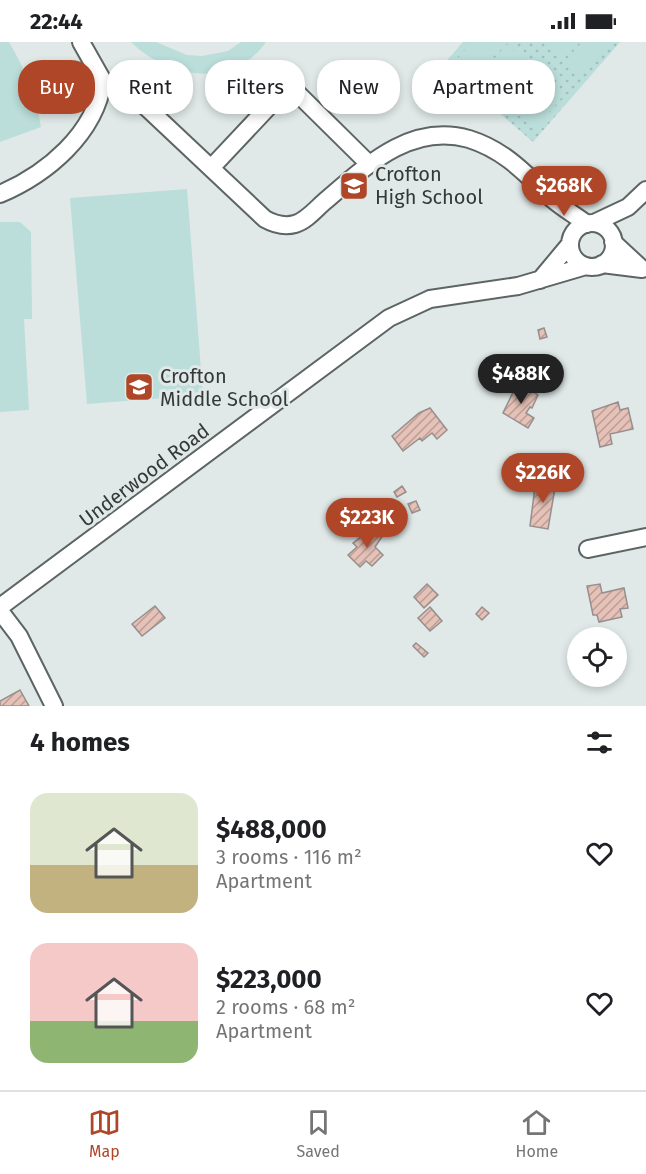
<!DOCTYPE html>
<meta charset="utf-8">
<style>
:root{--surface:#fff;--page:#f6f6f6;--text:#202124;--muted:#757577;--line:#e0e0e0;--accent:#ae4627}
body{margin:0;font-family:"Fira Sans",sans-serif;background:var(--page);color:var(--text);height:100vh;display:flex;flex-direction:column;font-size:22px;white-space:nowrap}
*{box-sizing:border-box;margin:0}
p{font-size:20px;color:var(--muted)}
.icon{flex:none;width:33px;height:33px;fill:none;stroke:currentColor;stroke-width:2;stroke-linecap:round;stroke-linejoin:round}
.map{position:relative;height:664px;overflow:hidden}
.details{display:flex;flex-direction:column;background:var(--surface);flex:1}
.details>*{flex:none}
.top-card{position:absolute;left:18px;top:18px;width:610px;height:54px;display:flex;gap:12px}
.buttons{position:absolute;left:567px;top:585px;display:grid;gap:12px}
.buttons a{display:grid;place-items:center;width:60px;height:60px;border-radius:50%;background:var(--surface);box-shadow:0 3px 9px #0003;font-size:30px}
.price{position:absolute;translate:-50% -51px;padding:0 14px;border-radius:21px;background:var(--accent);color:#fff;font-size:20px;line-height:39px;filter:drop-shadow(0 2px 3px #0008)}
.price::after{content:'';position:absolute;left:50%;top:36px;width:18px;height:14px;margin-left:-9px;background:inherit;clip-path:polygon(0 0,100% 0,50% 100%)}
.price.current{background:#222;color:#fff}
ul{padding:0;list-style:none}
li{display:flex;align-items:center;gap:18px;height:150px;padding:0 30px}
li span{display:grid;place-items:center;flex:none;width:168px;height:120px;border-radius:18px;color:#555}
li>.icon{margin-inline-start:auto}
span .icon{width:72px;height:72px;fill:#fffc;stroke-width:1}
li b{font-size:26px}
h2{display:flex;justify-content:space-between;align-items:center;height:72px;padding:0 30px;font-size:26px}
.tag{padding:0 21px;border-radius:24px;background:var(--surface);box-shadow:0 3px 9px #0003;font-size:21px;line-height:54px}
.tag.current{background:var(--accent);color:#fff}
.status{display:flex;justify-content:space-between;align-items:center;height:42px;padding:0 30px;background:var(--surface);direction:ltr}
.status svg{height:16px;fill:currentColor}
.tab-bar{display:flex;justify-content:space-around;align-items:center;height:84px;border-top:2px solid var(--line);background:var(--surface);font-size:16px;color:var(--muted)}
.tab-bar a{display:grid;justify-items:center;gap:3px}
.tab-bar .current{color:var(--accent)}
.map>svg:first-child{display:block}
.grass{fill:url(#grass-dots)}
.garden{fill:#bbdedb}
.building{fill:url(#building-hatch);stroke:#978f8d;stroke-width:1.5}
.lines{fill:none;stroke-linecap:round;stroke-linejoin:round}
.minor-casing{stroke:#5d6564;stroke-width:20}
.minor{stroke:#fff;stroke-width:16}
.labels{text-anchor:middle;stroke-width:6;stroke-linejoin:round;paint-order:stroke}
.poi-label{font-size:20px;fill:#343837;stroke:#e0e9e8;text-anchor:start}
.street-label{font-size:20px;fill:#343837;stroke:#e0e9e8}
</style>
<div class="status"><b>22:44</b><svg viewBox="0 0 49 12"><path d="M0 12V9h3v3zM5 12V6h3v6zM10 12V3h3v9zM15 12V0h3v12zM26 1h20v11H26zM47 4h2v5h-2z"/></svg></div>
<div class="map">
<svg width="646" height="664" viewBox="0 0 646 664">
<defs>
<pattern id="grass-dots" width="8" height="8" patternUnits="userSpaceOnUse" patternTransform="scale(1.5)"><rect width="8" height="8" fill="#bbdedb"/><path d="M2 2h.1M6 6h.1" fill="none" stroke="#a1bfbd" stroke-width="1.8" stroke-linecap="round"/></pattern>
<pattern id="building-hatch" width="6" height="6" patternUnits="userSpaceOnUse" patternTransform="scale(1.5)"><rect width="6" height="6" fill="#e5c1b7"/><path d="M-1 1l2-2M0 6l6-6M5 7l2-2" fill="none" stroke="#ba9e96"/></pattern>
</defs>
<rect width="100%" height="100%" fill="#e0e9e8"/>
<path class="grass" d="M463 0H620L533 100 443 23Z"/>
<path class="garden" d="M0 0H9C25 27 36 54 41 85L0 100Z
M131 0H156L187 13 202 14 228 9 241 0H266C233 48 167 36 131 0Z
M472 0H500L472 32 456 18Z
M545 0H573L560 15 544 2Z
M582 0H610L580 33 564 20Z
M507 2 522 16 493 50 477 36Z
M528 21 544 34 514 68 498 54Z
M549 38 565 52 535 86 519 73Z
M187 147 203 353 87 362 70 156Z
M20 180 31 190 32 277H24L29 368 0 370V180Z"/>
<path class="building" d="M544 286 547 295 540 297 538 288Z
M522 342 538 353 532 366 530 365 526 371 534 376 528 386 503 371 516 344 519 346Z
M618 360 620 368 628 366 633 387 610 392 612 402 600 405 592 369Z
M430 366 447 388 437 397 432 391 422 399 420 396 403 409 392 394 419 371Z
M536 437 556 440 548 487 530 484Z
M402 444 406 450 397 455 394 450Z
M416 459 420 468 412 471 408 462Z
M370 488 376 492 379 489 383 493 375 505 383 513 372 524 366 519 360 525 348 513 357 505 353 501Z
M427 542 438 553 424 566 414 555Z
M600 542 602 551 624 546 628 566 620 567 622 575 599 580 597 573H593L587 544Z
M155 564 165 576 142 594 132 582Z
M430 565 442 579 430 589 418 576Z
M482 565 489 571 482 578 476 572Z
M416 601 428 611 424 615 413 604Z
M20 648 29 664H0V659Z"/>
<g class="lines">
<g class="minor-casing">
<path id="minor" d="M103 39 129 49 265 177C274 182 284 185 295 182 306 179 316 167 324 160 365 125 410 80 469 97 504 108 524 130 550 155 561 165 575 173 587 182
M211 126 289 43 369 122
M0 152C47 132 95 92 103 39L81 0
M594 181 628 165 646 148
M570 203a22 22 0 1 1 44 0a22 22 0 1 1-44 0Z
M602 222 642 227 613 200
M540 238 570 202
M588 507 646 495
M0 565 389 276 430 257 518 244 586 224
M0 569 19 594 54 664"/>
</g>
<use href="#minor" class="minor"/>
</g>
<defs>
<g id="school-square" transform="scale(1.5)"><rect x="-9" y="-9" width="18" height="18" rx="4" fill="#ae4627" stroke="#e0e9e8"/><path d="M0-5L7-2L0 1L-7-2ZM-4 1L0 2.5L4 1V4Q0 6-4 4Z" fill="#fff"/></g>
</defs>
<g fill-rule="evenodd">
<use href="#school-square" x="354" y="144"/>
<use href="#school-square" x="139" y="345"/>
</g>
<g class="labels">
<g class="poi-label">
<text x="375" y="139">Crofton<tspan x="375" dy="23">High School</tspan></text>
<text x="160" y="341">Crofton<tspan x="160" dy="23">Middle School</tspan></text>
</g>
<g class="street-label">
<text transform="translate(144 433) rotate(-37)" y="7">Underwood Road</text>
</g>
</g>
</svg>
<div class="buttons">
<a><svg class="icon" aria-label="locate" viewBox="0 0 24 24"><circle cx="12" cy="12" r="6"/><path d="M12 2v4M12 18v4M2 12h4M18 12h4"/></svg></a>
</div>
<b class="price" style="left:564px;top:175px">$268K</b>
<b class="price current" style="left:521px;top:363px">$488K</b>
<b class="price" style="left:543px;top:462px">$226K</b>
<b class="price" style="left:367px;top:507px">$223K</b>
<div class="top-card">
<a class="tag current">Buy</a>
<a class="tag">Rent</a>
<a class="tag">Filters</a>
<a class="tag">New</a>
<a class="tag">Apartment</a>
</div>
</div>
<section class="details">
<h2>4 homes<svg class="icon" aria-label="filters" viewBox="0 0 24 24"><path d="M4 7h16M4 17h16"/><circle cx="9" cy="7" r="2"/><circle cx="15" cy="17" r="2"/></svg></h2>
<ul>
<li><span style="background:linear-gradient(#dfe7d0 60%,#c2b280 0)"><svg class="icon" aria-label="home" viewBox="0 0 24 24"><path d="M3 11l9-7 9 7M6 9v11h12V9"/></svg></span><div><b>$488,000</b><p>3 rooms · 116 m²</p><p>Apartment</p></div><svg class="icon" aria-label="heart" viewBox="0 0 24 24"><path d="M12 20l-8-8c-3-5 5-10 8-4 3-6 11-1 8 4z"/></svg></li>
<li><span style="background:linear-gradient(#f6c9c9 65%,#8fb573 0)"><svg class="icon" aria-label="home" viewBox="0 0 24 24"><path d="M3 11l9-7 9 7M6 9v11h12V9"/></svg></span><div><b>$223,000</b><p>2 rooms · 68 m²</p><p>Apartment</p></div><svg class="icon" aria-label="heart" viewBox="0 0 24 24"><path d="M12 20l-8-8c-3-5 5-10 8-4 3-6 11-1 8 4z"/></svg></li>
</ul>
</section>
<nav class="tab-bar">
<a class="current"><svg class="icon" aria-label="map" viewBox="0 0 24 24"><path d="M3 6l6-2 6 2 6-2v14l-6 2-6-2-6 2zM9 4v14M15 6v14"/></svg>Map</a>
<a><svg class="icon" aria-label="saved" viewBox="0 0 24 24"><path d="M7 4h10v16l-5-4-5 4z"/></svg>Saved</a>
<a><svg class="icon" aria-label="home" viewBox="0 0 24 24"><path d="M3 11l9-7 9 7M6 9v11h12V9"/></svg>Home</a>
</nav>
